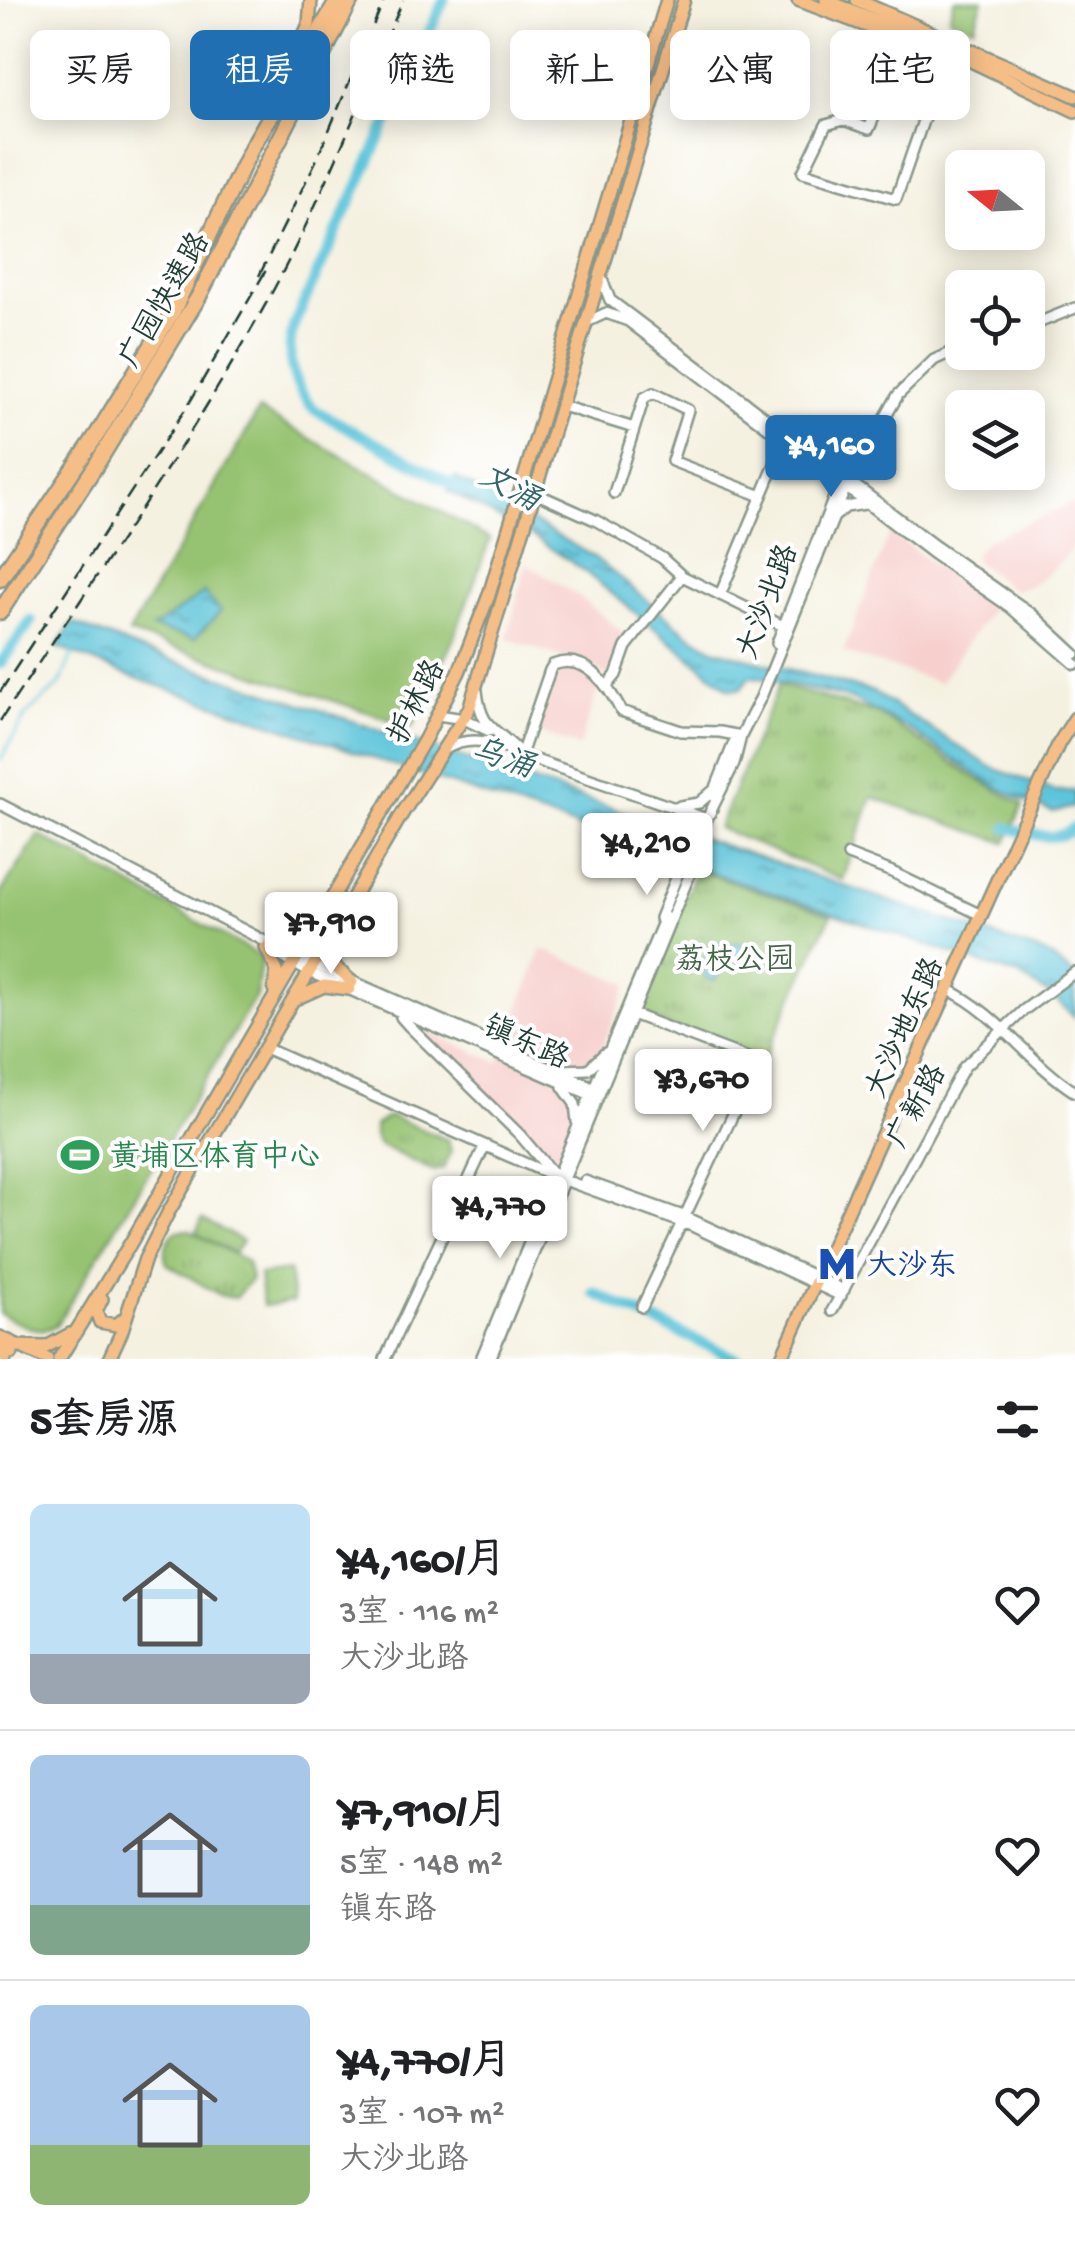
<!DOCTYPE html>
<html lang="zh">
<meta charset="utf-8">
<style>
:root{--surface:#fff;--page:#f2f2f2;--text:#202124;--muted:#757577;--line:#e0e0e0;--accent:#1f6fb2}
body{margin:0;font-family:"Gochi Hand","LXGW WenKai TC",sans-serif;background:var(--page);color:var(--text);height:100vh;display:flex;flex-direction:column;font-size:38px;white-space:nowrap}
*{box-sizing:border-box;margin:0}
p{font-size:32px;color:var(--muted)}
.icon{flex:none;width:55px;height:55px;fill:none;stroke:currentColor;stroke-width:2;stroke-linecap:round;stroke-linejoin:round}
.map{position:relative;height:1359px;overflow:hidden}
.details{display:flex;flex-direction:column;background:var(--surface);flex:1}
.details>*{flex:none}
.guide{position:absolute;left:30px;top:30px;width:1015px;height:90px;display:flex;gap:20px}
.needle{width:65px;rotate:288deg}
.fabs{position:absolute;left:945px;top:150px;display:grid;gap:20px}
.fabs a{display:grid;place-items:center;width:100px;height:100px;border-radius:15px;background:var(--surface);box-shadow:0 5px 25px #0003;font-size:50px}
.price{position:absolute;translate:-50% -85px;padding:0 22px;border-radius:10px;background:#fff;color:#222;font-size:32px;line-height:65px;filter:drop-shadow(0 2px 5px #0008)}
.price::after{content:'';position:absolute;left:50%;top:60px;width:30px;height:22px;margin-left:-15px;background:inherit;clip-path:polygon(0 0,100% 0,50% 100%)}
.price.active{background:var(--accent);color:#fff}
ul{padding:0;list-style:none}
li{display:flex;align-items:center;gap:30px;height:250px;padding:0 30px}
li+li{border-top:2px solid var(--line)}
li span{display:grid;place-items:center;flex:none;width:280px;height:200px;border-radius:15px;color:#555}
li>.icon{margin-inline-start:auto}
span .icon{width:120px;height:120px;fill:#fffc;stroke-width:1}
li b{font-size:42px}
h2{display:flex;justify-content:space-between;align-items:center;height:120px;padding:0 30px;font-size:42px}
.chip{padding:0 35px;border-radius:15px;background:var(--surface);box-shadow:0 5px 25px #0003;font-size:35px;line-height:90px}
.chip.active{background:var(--accent);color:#fff}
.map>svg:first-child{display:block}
.built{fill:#f7d0ce}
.grass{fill:#96c371;stroke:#5a8052;stroke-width:2.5}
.park{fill:url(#park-tufts);stroke:#5a8052;stroke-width:2.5}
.water{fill:url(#water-ripples);stroke:#3e8187;stroke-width:2.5}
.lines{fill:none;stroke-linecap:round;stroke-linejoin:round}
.stream{stroke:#5dc5da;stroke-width:2.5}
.river{stroke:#5dc5da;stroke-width:11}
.minor-casing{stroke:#8a978a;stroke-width:14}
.major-casing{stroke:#8a978a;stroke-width:16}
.highway-casing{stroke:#8a978a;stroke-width:19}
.minor{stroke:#fff;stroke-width:9}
.major{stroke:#f6be87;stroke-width:11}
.highway{stroke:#f6be87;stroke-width:14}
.rail{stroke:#1f3d34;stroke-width:2.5;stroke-dasharray:15 8;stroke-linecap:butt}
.labels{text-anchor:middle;stroke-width:8;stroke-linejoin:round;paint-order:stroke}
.street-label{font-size:30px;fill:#1f3d34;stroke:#fff}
.park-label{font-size:30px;fill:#436546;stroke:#fff}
.leisure-label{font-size:30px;fill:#27864d;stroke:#fff;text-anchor:start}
.transit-label{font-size:30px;fill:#164399;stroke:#fff;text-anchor:start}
.water-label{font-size:32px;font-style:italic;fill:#326666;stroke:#fff}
</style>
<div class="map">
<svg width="1075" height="1359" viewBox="0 0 1075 1359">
<defs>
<pattern id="park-tufts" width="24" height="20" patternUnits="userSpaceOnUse" patternTransform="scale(2.5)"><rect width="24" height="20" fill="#96c371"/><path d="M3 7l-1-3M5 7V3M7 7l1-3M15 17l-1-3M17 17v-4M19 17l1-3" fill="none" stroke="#7aa05e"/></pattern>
<pattern id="water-ripples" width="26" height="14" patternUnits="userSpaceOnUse" patternTransform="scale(2.5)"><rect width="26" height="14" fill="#5dc5da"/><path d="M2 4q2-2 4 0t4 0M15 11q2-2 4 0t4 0" fill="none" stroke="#4ca1b2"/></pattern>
</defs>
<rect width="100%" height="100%" fill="#fff"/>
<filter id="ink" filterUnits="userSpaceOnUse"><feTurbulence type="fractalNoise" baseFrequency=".01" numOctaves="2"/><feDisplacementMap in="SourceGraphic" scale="20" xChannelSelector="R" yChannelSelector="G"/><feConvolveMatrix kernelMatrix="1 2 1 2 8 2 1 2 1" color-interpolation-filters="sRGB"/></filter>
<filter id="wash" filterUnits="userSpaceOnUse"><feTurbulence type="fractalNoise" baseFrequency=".0048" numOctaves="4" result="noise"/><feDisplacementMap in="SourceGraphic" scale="40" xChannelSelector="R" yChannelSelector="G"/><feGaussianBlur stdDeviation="2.25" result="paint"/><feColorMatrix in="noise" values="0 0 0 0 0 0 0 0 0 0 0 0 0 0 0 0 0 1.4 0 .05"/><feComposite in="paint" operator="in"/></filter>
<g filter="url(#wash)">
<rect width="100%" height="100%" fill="#f5f1e1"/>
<path class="built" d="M1072 503 1075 506V543L1062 561 1031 586 1013 590 975 561 974 554 987 540Z
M890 532 992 608 939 683 843 652Z
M526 564 577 595 627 636 618 649 610 674 604 676 596 668 507 639Z
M567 663 588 670 600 682 579 747 534 731 556 664Z
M542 949 628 984 557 1158 414 1026 498 1062Z"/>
<path class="grass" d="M954 0H983L974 27 949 18Z
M259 410 490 539 453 640 412 727 129 633Z
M39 835 262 957 256 996 56 1326C35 1335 19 1323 0 1314V894Z
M202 1219 242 1241 234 1253 196 1233Z
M289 1271 293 1302 263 1306 259 1275Z"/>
<path class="park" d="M779 685 879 714 977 779 1023 805 1006 843 872 797 843 880 718 828Z
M697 870 831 915 763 1061 635 1013Z
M389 1116 448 1140 451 1152 444 1168 433 1171 379 1145 374 1137V1126Z
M189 1230 247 1262 251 1279 235 1298 220 1295 167 1264C162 1252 166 1239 177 1231Z"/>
<path class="water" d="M455 477 594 557 687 633 713 649 873 692 991 767 1054 791H1075V807L1053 812 1020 799 987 782 907 728 851 699 756 677H749L741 689H729L583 570 535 538 448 491Z
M204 593 221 611 194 639 153 628Z
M73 623 135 648 1045 953 1075 975V1018L1055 998 1019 976 127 675 57 647Z
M712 943H741L743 950 714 980 706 979 703 962Z"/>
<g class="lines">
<path class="stream" d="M0 760 27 714 60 684 73 653"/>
<path class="river" d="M444 0 295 322C284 354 291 385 315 410L464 491
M0 664 31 621
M1007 828C1030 833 1056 845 1075 827
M594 1293 737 1359"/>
</g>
</g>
<g filter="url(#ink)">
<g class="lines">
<g class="minor-casing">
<path id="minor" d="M883 96 869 129 843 120 826 125 803 172 896 199 924 118 883 96 904 42
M601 277 610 300 935 546 1032 614 1075 654
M587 322 606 313 628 321 932 553 1010 607 1075 664
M1028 327 1075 308
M562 406 634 428
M535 493 595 520 662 558 682 576 783 626
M614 493 644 398 653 393 688 410 672 461 759 495
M835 516 846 507 865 504
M720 595 787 436
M777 643 840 482 856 461
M608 685 616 675 626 647 682 576
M477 691C481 728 493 726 516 749
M438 715 464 719 489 731
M447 748C472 734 498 743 521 755L707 819
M521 755 550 670 553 665C586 652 608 685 621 711L681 731 720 732 741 736
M713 795 737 735
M0 804 286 952 597 1089
M680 806 699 803 714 790
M848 855 892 872 981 915
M660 918 691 841 689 825 677 809
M266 948 309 972 593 1096
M947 989C998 1013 1028 1062 1075 1092
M401 1011V1017L409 1026 520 1135 554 1175
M632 1014 750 1059 753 1072 642 1307
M265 1048 556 1177 692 1226 841 1296
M562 1070 588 1069 605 1053
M563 1087 575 1104 577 1122
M585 1181 686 1217 844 1290
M832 1311 964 1067 1024 1010 1075 972
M385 1359 484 1147
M481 1359 665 917
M490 1359 689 876 707 819 734 764 741 736 761 697 846 487 898 395 934 360 962 347"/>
</g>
<g class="major-casing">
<path id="major" d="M798 0 943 55
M826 0 944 48 1075 111
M857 0 1075 96
M286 76 309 24 311 0
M333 935 334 966 352 982
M270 944 289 943 309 932
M266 948 277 971 274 990
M293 1000 324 986 349 989
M102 1299 96 1311 100 1322 116 1325 126 1317
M0 1337 47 1359
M18 1346 46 1347 70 1334
M0 1347 12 1353
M0 1356 5 1359
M59 1359 130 1244 425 739 459 672 489 595 667 0
M109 1359 121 1333 145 1259 168 1213 402 814 469 709 684 0
M781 1359 1059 743 1075 718"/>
</g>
<g class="highway-casing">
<path id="highway" d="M0 579 98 433 173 311 252 147 338 0
M0 612 98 462 199 296 351 0"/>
</g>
<use href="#minor" class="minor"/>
<use href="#major" class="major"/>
<use href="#highway" class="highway"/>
<path class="rail" d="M259 276 316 161 384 0
M0 692 190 402 269 265
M0 721C92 582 189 444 269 298 321 202 361 100 403 0"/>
</g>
</g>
<defs>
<g id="stadium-bare" transform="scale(3)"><path d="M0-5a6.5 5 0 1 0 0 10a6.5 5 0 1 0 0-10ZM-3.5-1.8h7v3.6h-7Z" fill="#2e9e5b" stroke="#fff" stroke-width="2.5" paint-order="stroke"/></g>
<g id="metro-bare" transform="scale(3)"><path d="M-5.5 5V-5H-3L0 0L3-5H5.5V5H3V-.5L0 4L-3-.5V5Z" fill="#1a4fb4" stroke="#fff" stroke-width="2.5" paint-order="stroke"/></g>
</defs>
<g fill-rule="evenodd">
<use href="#stadium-bare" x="80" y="1155"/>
<use href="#metro-bare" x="837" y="1264"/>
</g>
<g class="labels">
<g class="street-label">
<text transform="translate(163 299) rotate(-60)" y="10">广园快速路</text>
<text transform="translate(766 601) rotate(-69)" y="10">大沙北路</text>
<text transform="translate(415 701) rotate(-63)" y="10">护林路</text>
<text transform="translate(903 1027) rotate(-66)" y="10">大沙地东路</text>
<text transform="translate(527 1041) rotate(24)" y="10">镇东路</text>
<text transform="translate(915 1105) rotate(-61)" y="10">广新路</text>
</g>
<g class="park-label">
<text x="735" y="968">荔枝公园</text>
</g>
<g class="leisure-label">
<text x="110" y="1165">黄埔区体育中心</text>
</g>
<g class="transit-label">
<text x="867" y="1274">大沙东</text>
</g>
<g class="water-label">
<text transform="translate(511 486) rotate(28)" y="11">文涌</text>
<text transform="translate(504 756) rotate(19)" y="11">乌涌</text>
</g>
</g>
</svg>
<div class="fabs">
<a><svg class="needle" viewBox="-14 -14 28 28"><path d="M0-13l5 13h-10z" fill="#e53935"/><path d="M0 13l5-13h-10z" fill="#757577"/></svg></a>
<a><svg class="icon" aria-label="locate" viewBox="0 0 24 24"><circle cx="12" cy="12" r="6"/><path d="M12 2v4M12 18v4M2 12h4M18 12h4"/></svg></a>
<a><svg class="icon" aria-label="layers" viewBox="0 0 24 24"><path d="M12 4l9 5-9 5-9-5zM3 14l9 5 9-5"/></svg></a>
</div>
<b class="price active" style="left:831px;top:500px">¥4,160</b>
<b class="price" style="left:647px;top:898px">¥4,210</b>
<b class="price" style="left:331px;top:977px">¥7,910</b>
<b class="price" style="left:703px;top:1134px">¥3,670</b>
<b class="price" style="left:500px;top:1261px">¥4,770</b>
<div class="guide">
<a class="chip">买房</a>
<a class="chip active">租房</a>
<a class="chip">筛选</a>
<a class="chip">新上</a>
<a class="chip">公寓</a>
<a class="chip">住宅</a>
</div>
</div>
<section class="details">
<h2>5套房源<svg class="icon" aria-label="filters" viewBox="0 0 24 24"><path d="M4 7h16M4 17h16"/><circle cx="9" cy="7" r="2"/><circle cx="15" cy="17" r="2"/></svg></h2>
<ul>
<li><span style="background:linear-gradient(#bfe0f5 75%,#9aa5b1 0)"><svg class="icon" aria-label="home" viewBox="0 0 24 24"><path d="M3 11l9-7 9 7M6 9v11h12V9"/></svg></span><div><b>¥4,160/月</b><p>3室 · 116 m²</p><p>大沙北路</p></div><svg class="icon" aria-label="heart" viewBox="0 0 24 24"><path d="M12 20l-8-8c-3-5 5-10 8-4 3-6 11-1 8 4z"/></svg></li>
<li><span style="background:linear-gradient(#a9c7e8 75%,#7fa58c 0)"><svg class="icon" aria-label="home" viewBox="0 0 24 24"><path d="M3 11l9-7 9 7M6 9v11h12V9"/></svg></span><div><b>¥7,910/月</b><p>5室 · 148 m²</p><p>镇东路</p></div><svg class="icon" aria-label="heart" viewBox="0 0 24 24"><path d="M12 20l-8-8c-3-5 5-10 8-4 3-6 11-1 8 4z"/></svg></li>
<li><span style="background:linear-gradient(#a9c7e8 70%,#8fb573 0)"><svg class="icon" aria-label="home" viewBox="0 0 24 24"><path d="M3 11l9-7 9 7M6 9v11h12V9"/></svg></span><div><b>¥4,770/月</b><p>3室 · 107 m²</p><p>大沙北路</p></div><svg class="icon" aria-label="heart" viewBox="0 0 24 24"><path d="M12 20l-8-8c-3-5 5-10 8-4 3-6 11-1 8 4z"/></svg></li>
</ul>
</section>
